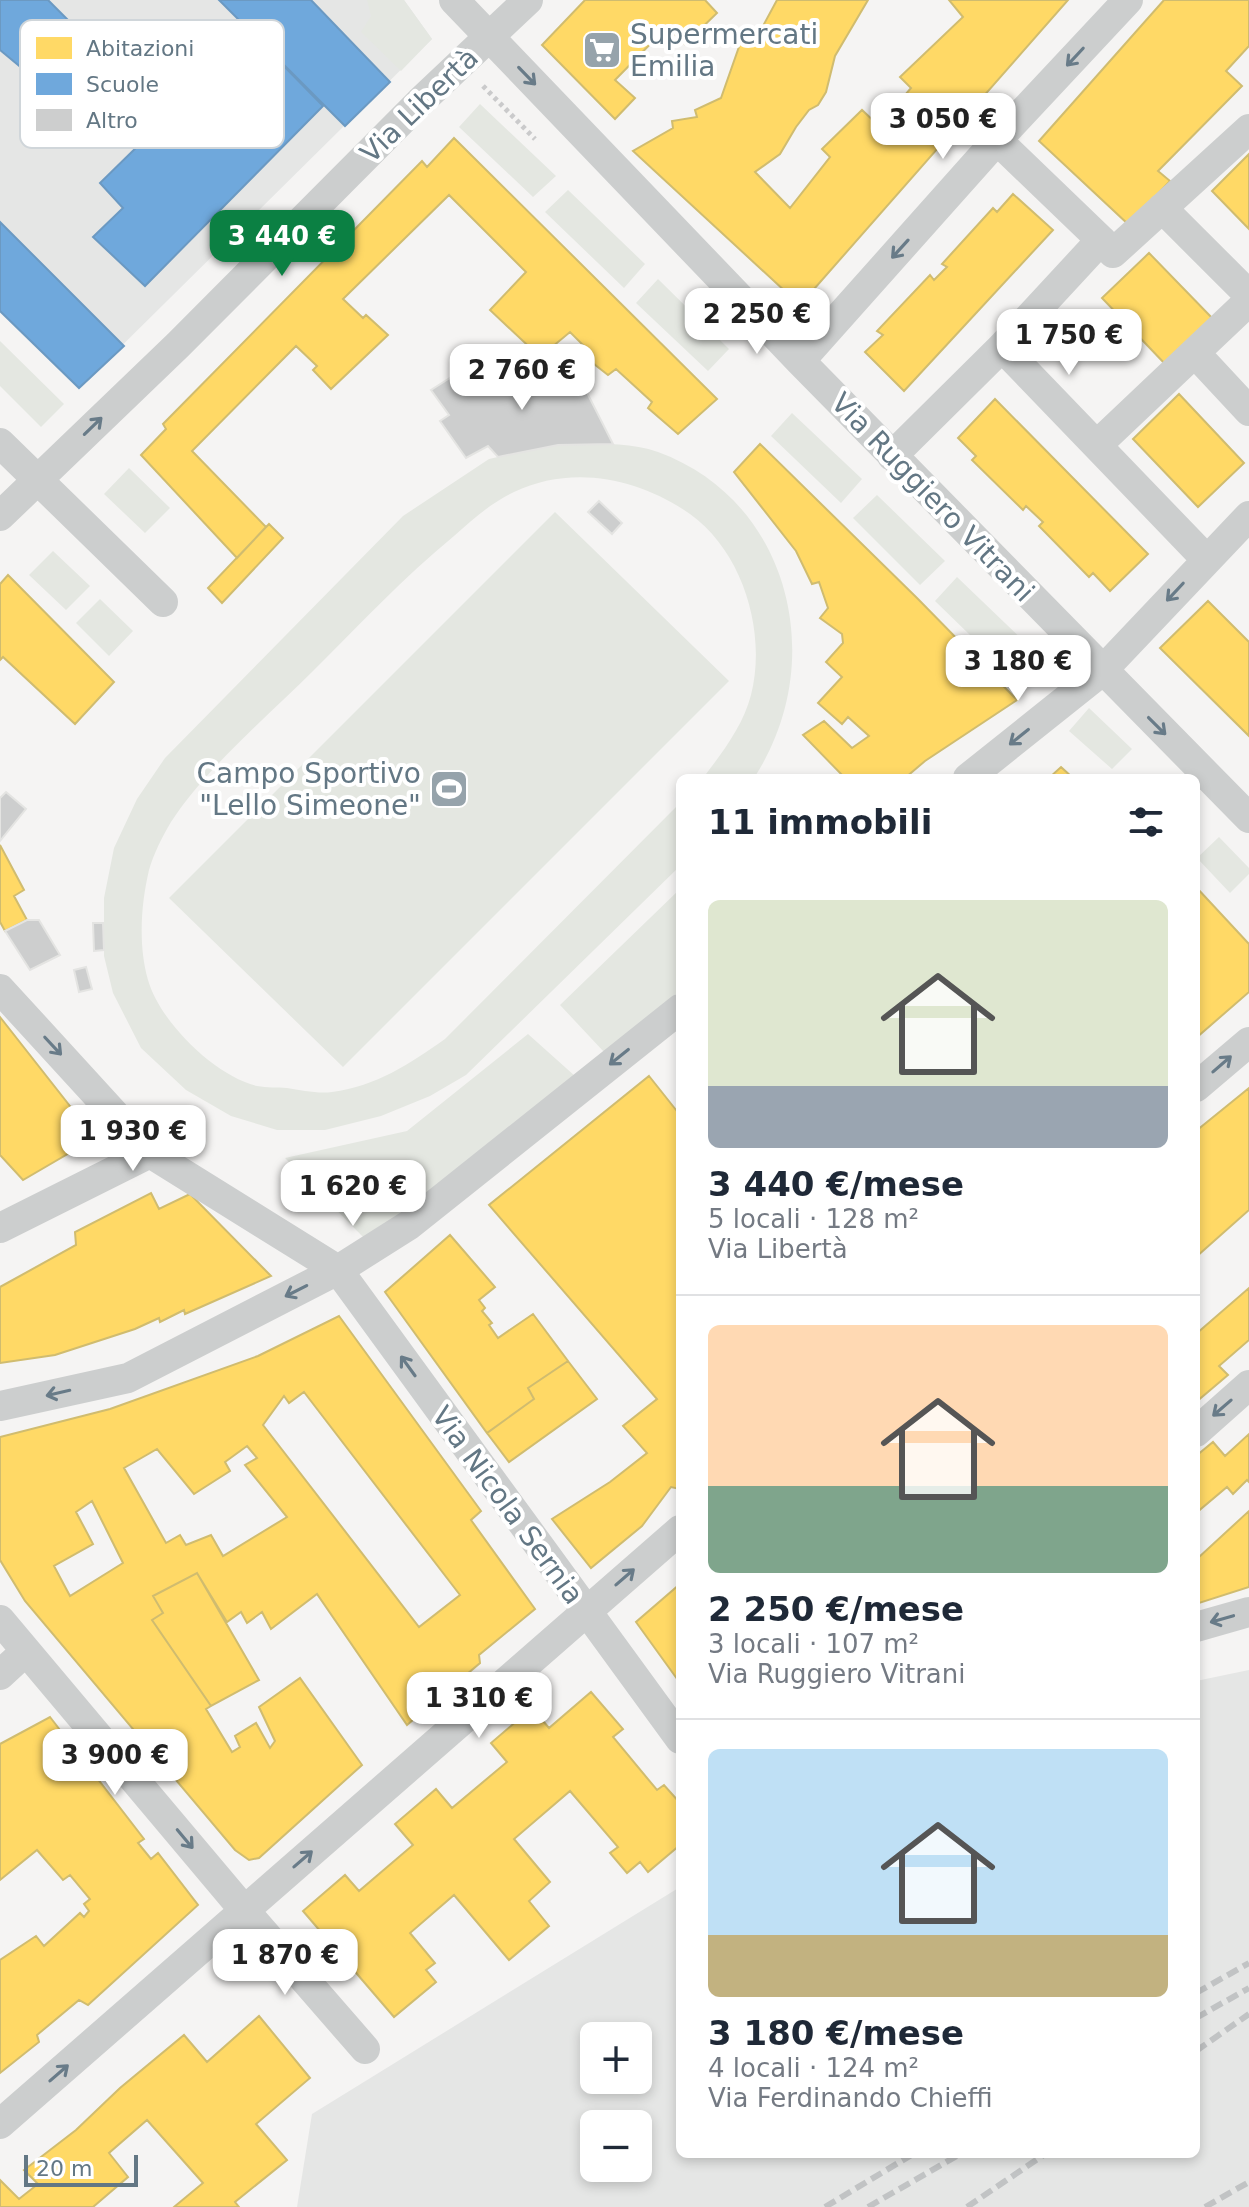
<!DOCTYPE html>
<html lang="it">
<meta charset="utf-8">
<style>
:root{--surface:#fff;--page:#f6f6f7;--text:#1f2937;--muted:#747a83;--line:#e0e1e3;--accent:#0b8043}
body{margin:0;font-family:"DejaVu Sans",sans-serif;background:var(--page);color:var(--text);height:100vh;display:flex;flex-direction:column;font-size:30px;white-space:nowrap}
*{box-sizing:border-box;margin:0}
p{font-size:26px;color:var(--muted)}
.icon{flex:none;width:44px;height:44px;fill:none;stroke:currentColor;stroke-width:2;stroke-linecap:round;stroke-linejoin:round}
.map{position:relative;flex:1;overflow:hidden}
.drawer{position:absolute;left:676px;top:774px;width:524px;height:1384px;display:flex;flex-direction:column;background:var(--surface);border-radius:12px;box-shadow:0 4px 12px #0003}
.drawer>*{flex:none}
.controls{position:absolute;left:580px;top:2022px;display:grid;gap:16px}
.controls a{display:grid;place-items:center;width:72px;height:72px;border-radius:12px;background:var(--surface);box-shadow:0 4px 12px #0003;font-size:40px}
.scale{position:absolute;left:24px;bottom:20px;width:114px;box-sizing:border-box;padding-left:8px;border:4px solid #637784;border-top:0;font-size:22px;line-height:28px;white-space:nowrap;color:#637784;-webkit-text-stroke:6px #fff;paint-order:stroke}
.price{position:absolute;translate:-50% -68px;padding:0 18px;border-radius:16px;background:#fff;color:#222;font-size:26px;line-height:52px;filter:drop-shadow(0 2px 4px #0008)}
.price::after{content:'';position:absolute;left:50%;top:48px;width:24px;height:18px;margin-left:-12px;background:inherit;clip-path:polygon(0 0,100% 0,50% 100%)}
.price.on{background:var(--accent);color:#fff}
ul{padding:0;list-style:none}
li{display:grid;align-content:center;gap:16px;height:424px;padding:0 32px}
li+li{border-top:2px solid var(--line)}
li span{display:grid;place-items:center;height:248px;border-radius:12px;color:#555}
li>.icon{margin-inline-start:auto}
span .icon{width:144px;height:144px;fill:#fffc;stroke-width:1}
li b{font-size:34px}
h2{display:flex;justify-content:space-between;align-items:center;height:96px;padding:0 32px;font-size:34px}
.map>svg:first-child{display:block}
.built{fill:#e5e6e5;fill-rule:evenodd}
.green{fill:#e4e7e1}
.homes{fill:#ffd966;stroke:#d0bc6f;stroke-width:2;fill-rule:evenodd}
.schools{fill:#6fa8dc;stroke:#6b99c2;stroke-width:2}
.building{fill:#cdcece;stroke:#e4e4e2;stroke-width:2}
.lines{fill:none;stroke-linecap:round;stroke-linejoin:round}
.path{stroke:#cacacb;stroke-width:5;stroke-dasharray:4 4;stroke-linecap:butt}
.minor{stroke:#cccece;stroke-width:30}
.rail{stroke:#c1c3c4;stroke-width:6;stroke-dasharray:12 6;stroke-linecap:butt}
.oneway{stroke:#687b88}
.labels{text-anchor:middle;stroke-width:8;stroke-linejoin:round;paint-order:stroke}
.poi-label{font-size:28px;fill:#637784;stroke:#fff;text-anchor:start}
.street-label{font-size:28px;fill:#637784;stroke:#fff}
.key{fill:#fff;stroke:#d0d6da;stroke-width:2}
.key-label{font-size:22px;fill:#637784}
</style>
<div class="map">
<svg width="1249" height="2207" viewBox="0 0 1249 2207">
<rect width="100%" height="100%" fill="#f5f4f3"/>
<path class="built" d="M0 0H404L432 39 79 388 0 311Z
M1249 1670V2207H297L312 2114 680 1887V2154H1196V1681ZM594 2036H638V2080H594ZM594 2124H638V2168H594Z"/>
<path class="green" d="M367 0H404L432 39 401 71 361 32 371 16Z
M480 104 556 176 533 197 459 127Z
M568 190 645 264 624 288 545 212Z
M658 279 729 349 708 371 636 303Z
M0 341 64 404 41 427 0 386Z
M792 413 862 479 841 503 771 436Z
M579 443C605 444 633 443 658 452 792 501 829 664 754 778H703C722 753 743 726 751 695 767 632 743 552 690 514 639 478 572 464 514 492 492 502 472 520 454 536 404 577 360 624 314 670 268 716 206 768 171 822 163 835 153 855 149 870 141 904 138 945 148 980 160 1022 215 1076 257 1086 267 1088 277 1087 287 1088 301 1090 318 1094 332 1092 377 1086 409 1064 445 1039L680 803V866L466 1075 430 1096 381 1116 325 1130H277L231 1116 186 1090 141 1048 113 993 104 956V898L114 848 137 799 165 758 403 516 489 459 533 449Z
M129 468 170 508 145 533 104 494Z
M877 495 945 561 920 585 853 518Z
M555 512 729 681 343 1067 169 898Z
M53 551 90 586 66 610 29 575Z
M957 577 1030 647 1007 671 935 601Z
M100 599 133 631 109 656 76 623Z
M1089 708 1132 749 1112 769 1069 731Z
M1219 837 1249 868V874L1230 893 1197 858Z
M680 889V991L604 1052 560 1005Z
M528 1034 585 1085 366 1240 285 1158 407 1131Z"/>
<path class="homes" d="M585 0H705L717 13 685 44 667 27 615 80 635 98 615 119 542 45Z
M777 0H868L835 56 826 92 818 105 809 110 796 127 780 154 755 172 790 208 830 157 822 149 862 110 879 126 911 88 900 77 963 17 949 0H1068L800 305 633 151 673 128 672 121 697 117 695 110 721 98 740 44 757 37Z
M1164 0H1249V46L1226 71 1242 86 1158 171 1170 181 1129 225 1039 141Z
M454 138 717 399 678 434 648 408 652 402 616 369 608 375 589 360 593 355 570 332 540 357 490 310 526 272 449 195 343 299 363 318 366 315 388 335 331 389 313 370 317 366 296 346 192 451 266 527 237 558 141 455 166 429 163 424 422 161 427 167Z
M1249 154V229L1212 191Z
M1013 194 1053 230 904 391 865 352 883 335 877 331 930 275 934 280 947 267 942 264 993 208 997 212Z
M1149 253 1215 321 1167 366 1102 298Z
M1179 394 1244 463 1198 507 1133 439Z
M995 399 1148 554 1110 591 1093 573 1089 577 1039 526 1043 522 1026 506 1023 510 972 460 976 456 958 438Z
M760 444 917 598 1017 700 925 761 905 778H845L803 735 824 721 852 748 869 736 848 717 842 724 818 703 842 677 826 662 843 643 842 634 820 618 828 608 819 582 812 584 796 551 734 472Z
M269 524 283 538 222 603 208 588Z
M8 575 114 682 75 724 3 657 0 660V584Z
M1208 601 1249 642V736L1160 648Z
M1061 767 1073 778H1049Z
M0 845 24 890 14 896 27 920 5 931 0 922Z
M1196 887 1249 944V992L1196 1038Z
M0 1017 95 1138 23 1180 0 1155Z
M649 1076 680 1115V1489L671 1487 642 1526 591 1568 552 1519 610 1482 647 1453 623 1426 657 1399 489 1205Z
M1249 1088V1210L1196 1257V1131Z
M151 1193 159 1209 190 1194 271 1276 185 1314 184 1310 160 1322 159 1318 135 1329 55 1355 0 1363V1287L76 1245 75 1232Z
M450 1235 495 1287 479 1300 485 1308 482 1311 492 1323 489 1325 498 1338 533 1314 568 1361 528 1388 534 1399 487 1433 385 1292Z
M1249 1288V1340L1219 1366 1228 1375 1196 1402V1334Z
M339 1316 481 1511 471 1520 535 1609 479 1655 480 1663 407 1725 317 1594 271 1629 262 1612 247 1623 241 1612 227 1622 197 1573 153 1596 163 1613 152 1620 211 1706 206 1709 232 1752 240 1747 235 1736 256 1723 270 1748 275 1741 259 1707 300 1678 362 1765 259 1858 249 1860 235 1850 25 1601 0 1560V1437L110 1409 258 1356ZM304 1392 460 1595 419 1627 263 1425 284 1396 289 1403ZM247 1446 257 1458 245 1465 287 1517 223 1556 211 1535 186 1545 180 1535 166 1543 124 1468 157 1449 194 1494 230 1471 225 1462ZM92 1501 123 1563 70 1596 54 1566 93 1544 76 1512Z
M568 1361 597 1399 509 1462 487 1433 534 1399 528 1388Z
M1249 1434V1482L1247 1480 1233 1494 1227 1487 1196 1513V1456L1213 1442 1225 1456Z
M1249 1511V1587L1196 1604V1555L1198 1558Z
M197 1573 259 1680 211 1706 152 1620 163 1613 153 1596Z
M680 1584V1683L636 1622Z
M591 1692 623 1729 613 1737 657 1790 664 1785 680 1803V1845L648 1872 640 1862 627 1873 610 1853 618 1847 570 1791 514 1839 550 1882 529 1901 549 1926 509 1960 454 1895 410 1933 435 1963 426 1970 436 1982 394 2017 303 1911 345 1875 359 1891 413 1845 395 1824 436 1789 452 1808 507 1762 491 1743 532 1708 549 1728Z
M50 1717 144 1839 138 1843 151 1859 158 1853 198 1905 88 2005 79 2000 37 2035 39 2042 0 2073V1960L36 1936 44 1946 80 1913 84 1917 89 1911 84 1904 90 1899 70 1875 63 1880 37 1850 0 1880V1744Z
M259 2016 310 2078 256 2124 287 2160 235 2202 239 2207H174L203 2183 147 2120 109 2153 128 2177 93 2207H0V2180L19 2199 38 2184 24 2170 76 2130 120 2088 184 2035 207 2062Z"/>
<path class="schools" d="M0 0H48L72 24 76 36 75 47 63 68 41 76 29 74 0 50Z
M219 0H311L390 82 345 126Z
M273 55 323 106 145 286 93 237 123 208 100 183 191 94 215 116Z
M0 222 124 346 79 388 0 311Z"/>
<path class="building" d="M555 359H570L613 444 558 445 498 457 488 446 466 458 440 421 449 415 431 390 456 374 466 387 478 375 492 388Z
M599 501 622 523 612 534 588 512Z
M6 792 26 809 0 841V798Z
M27 920H39L60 955 30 970 5 931Z
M93 923H103L104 950 94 951Z
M86 967 92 989 79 992 74 970Z"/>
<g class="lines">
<path class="path" d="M483 86 535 139"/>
<path class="minor" d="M454 0 800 361 1249 818
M1162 208 1249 295
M1101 240 1113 253 1249 129
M1002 347 1206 559
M1195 353 1249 411
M800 361 997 140 1128 0
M0 443 163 602
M1097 445 1249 301
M892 456 1002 347 1101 240 997 140
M0 516 178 345 420 102 528 0
M968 778 1102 671 1249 516
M0 989 150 1153 338 1270 680 1739
M1196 1087 1249 1042
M0 1228 150 1153
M0 1406 128 1378 338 1270 409 1225 680 1009
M1196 1432 1249 1385
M0 1620 244 1910 365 2049
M1196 1627 1249 1612
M0 1675 26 1651
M0 2124 680 1530"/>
<path class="rail" d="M1196 1993 1249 1963
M1196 2018 1249 1988
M1196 2051 1249 2014
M825 2207 913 2154
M868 2207 960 2154
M967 2207 1045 2154
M1205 2207 1249 2182"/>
</g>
<defs><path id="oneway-shaft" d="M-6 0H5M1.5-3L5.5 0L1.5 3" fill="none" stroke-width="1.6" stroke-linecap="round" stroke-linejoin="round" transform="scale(2)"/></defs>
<g class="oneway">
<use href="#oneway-shaft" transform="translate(1075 57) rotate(133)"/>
<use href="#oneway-shaft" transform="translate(527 76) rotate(46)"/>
<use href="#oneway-shaft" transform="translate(900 249) rotate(132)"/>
<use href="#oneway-shaft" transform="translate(93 426) rotate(-44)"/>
<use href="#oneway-shaft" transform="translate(1175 592) rotate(133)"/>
<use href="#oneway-shaft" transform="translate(1157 726) rotate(45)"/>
<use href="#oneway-shaft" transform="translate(1019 737) rotate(141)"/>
<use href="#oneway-shaft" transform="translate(53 1046) rotate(47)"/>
<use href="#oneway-shaft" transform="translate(619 1057) rotate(141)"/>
<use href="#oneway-shaft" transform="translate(1222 1064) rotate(-41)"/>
<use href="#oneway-shaft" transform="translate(296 1291) rotate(153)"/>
<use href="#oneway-shaft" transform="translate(408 1366) rotate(-126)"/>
<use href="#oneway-shaft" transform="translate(58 1393) rotate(167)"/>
<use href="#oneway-shaft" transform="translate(1222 1408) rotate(139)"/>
<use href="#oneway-shaft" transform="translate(625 1577) rotate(-41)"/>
<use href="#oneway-shaft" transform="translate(1222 1619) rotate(164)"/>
<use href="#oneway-shaft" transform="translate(185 1839) rotate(50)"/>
<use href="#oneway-shaft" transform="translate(303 1859) rotate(-41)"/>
<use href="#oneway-shaft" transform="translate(59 2073) rotate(-41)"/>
</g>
<defs>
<g id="supermarket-square" transform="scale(2)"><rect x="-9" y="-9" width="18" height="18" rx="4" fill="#96a3ab" stroke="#fff"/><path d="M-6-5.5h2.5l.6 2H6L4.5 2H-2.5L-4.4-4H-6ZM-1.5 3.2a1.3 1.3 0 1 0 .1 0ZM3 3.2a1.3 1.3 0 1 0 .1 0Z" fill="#fff"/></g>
<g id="stadium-square" transform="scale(2)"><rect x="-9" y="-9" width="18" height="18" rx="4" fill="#96a3ab" stroke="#fff"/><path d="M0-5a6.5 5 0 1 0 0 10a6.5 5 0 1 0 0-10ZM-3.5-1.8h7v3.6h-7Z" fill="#fff"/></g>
</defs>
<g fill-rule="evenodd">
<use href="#supermarket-square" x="602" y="50"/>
<use href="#stadium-square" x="449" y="789"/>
</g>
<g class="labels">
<g class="poi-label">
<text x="630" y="44">Supermercati<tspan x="630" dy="32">Emilia</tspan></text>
<text x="421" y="783" text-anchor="end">Campo Sportivo<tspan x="421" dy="32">"Lello Simeone"</tspan></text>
</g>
<g class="street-label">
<text transform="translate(419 105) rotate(-44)" y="10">Via Libertà</text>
<text transform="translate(933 497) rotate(46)" y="10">Via Ruggiero Vitrani</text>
<text transform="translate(508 1505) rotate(54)" y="10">Via Nicola Sernia</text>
</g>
</g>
<rect x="20" y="20" width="264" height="128" rx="12" class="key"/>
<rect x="36" y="37" width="36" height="22" fill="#ffd966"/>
<rect x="36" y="73" width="36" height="22" fill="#6fa8dc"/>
<rect x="36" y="109" width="36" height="22" fill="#cdcece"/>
<g class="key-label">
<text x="86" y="56">Abitazioni</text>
<text x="86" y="92">Scuole</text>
<text x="86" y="128">Altro</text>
</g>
</svg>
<div class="controls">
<a>+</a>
<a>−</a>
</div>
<div class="scale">20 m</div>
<b class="price" style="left:943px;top:161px">3 050 €</b>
<b class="price on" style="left:282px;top:278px">3 440 €</b>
<b class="price" style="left:757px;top:356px">2 250 €</b>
<b class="price" style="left:1069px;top:377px">1 750 €</b>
<b class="price" style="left:522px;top:412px">2 760 €</b>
<b class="price" style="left:1018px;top:703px">3 180 €</b>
<b class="price" style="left:133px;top:1173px">1 930 €</b>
<b class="price" style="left:353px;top:1228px">1 620 €</b>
<b class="price" style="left:479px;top:1740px">1 310 €</b>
<b class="price" style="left:115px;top:1797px">3 900 €</b>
<b class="price" style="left:285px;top:1997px">1 870 €</b>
<section class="drawer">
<h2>11 immobili<svg class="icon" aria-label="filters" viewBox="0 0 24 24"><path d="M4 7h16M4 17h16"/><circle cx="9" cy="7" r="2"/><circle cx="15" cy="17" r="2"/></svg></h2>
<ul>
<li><span style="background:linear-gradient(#dfe7d0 75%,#9aa5b1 0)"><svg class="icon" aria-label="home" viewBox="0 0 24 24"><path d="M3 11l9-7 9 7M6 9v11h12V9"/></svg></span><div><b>3 440 €/mese</b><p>5 locali · 128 m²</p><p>Via Libertà</p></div></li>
<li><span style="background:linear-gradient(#ffd9b3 65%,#7fa58c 0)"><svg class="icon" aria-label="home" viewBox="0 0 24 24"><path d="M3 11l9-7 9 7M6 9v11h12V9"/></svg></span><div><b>2 250 €/mese</b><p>3 locali · 107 m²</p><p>Via Ruggiero Vitrani</p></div></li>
<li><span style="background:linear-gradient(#bfe0f5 75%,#c2b280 0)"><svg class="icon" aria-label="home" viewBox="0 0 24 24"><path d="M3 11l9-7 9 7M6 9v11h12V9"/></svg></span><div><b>3 180 €/mese</b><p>4 locali · 124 m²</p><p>Via Ferdinando Chieffi</p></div></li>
</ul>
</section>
</div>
